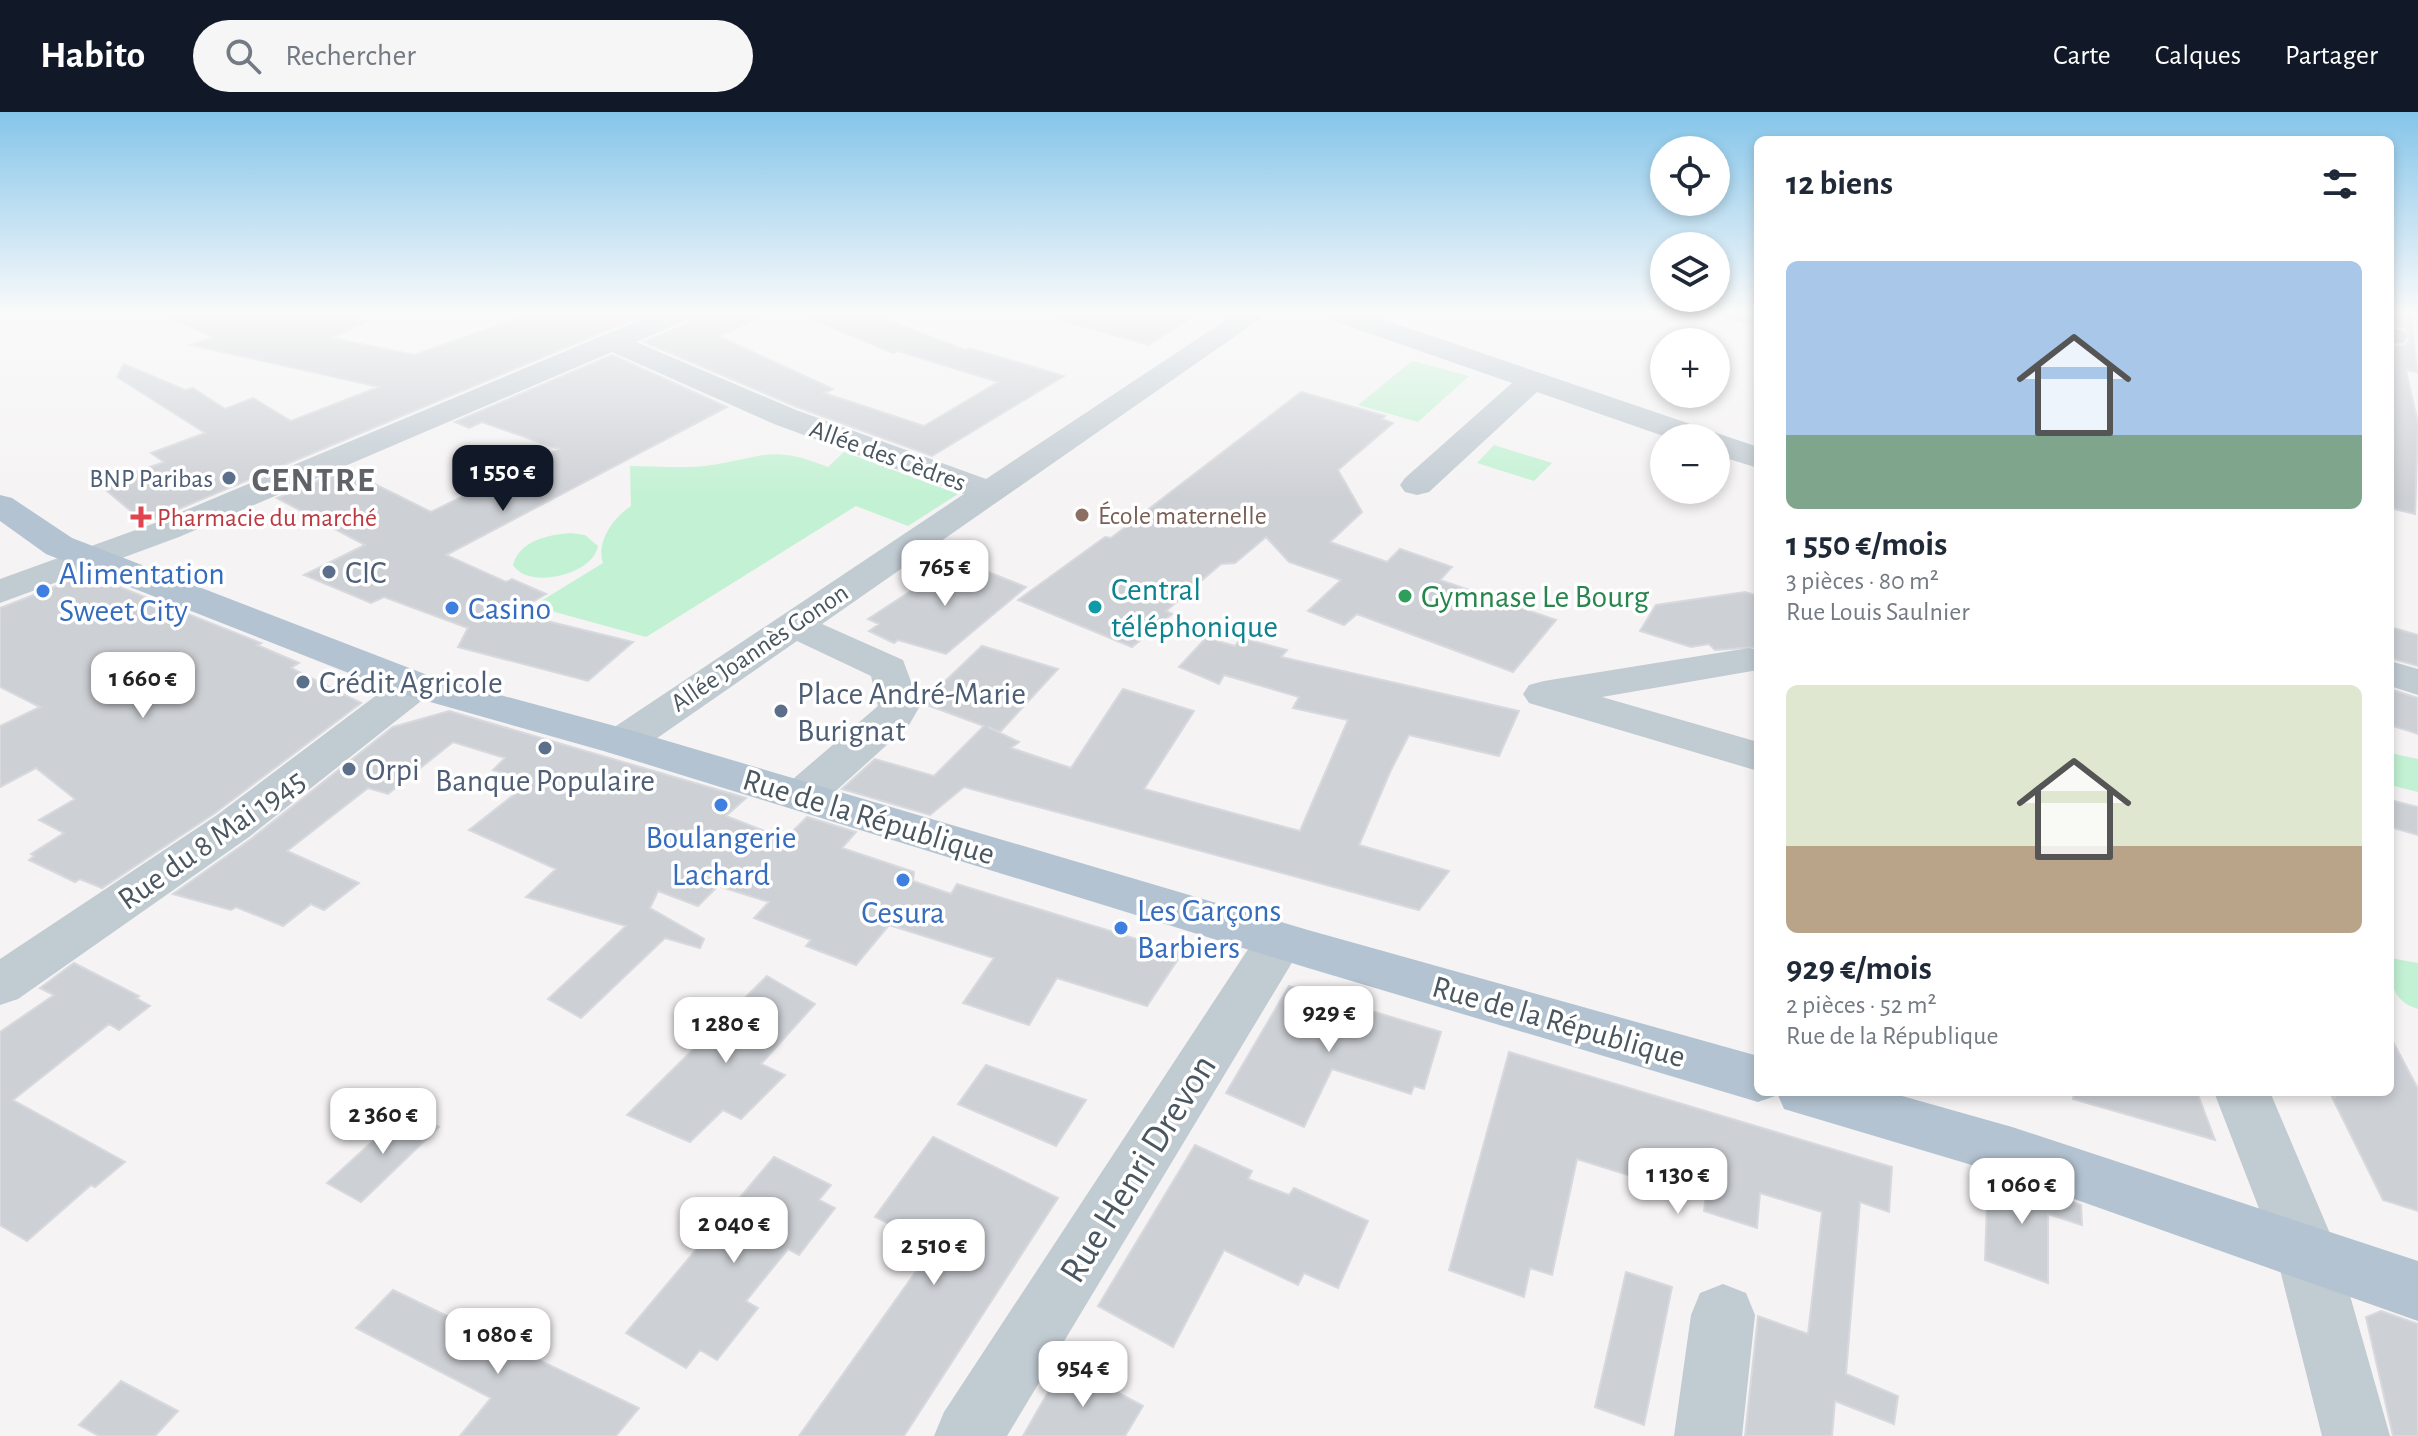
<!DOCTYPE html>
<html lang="fr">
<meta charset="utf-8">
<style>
:root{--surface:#fff;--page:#f6f6f7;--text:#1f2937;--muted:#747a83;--accent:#111827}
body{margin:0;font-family:"Alegreya Sans",sans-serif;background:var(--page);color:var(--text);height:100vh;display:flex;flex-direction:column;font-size:30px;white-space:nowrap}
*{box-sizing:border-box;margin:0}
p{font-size:26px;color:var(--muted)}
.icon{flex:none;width:44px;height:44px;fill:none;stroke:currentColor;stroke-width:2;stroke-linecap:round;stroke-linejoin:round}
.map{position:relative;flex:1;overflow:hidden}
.details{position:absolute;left:1754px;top:24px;width:640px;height:960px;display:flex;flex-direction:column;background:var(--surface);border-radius:12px;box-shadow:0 4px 12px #0003}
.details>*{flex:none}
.fabs{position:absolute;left:1650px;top:24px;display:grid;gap:16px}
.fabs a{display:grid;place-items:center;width:80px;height:80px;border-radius:50%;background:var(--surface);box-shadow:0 4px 12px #0003;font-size:40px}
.price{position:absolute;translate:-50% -68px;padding:0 18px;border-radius:16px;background:#fff;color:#222;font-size:26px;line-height:52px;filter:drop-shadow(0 2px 4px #0008)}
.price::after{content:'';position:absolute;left:50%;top:48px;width:24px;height:18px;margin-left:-12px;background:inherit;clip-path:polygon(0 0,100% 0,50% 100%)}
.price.on{background:var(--accent);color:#fff}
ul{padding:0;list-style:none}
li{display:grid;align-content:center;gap:16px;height:424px;padding:0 32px}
li span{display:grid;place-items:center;height:248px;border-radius:12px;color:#555}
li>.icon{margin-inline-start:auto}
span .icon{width:144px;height:144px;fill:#fffc;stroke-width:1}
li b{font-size:34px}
h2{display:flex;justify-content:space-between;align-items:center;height:96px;padding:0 32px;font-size:34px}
header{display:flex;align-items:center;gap:48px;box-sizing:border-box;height:112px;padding:0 40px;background:var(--accent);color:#fff}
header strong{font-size:38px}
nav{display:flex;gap:44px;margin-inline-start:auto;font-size:28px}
.search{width:560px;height:72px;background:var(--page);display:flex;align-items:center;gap:20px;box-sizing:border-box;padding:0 28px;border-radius:44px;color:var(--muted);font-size:30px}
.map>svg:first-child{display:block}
.green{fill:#c3f1d3}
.building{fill:#cdd0d5;stroke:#d7d9de;stroke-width:2}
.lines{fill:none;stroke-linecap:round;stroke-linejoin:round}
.minor{fill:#c1cbd2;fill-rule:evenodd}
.major{fill:#b3c3d1;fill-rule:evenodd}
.service-dot{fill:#5c6f8a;stroke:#fff;stroke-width:3}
.education-dot{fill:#8d6e63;stroke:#fff;stroke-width:3}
.health-dot{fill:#e0444e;stroke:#fff;stroke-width:3}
.shop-dot{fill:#3f7fe0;stroke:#fff;stroke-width:3}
.leisure-dot{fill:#2e9e5b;stroke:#fff;stroke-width:3}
.culture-dot{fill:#0f9aa8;stroke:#fff;stroke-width:3}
.labels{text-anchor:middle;stroke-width:7;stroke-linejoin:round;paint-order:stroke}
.far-street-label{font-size:26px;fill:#4a5761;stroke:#fff}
.far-service-label{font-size:26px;fill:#4e5e75;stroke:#fff;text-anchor:end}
.far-education-label{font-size:26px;fill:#785e54;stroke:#fff;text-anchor:start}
.far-health-label{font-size:26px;fill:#be3a42;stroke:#fff;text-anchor:start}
.service-label{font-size:32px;fill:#4e5e75;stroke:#fff;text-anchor:start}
.shop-label{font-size:32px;fill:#366cbe;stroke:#fff;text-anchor:start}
.culture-label{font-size:32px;fill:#0d838f;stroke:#fff;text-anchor:start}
.leisure-label{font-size:32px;fill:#27864d;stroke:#fff;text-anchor:start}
.street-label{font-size:32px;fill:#4a5761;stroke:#fff}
.far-district-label{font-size:34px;font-weight:bold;letter-spacing:2px;fill:#5f6368;stroke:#fff}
.near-street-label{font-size:38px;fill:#4a5761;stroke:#fff}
</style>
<header>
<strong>Habito</strong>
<div class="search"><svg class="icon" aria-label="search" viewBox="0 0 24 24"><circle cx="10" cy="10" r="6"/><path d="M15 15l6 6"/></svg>Rechercher</div>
<nav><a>Carte</a><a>Calques</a><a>Partager</a></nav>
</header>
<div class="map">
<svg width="2418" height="1324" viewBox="0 0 2418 1324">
<rect width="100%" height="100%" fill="#f5f3f3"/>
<path class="green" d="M1412 249 1469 264 1418 310 1358 293Z
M1494 333 1552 351 1534 369 1477 351Z
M844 340 958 382 908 414 856 394 646 525 533 494 603 451C596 430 613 406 631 394L630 354C656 354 686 357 712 353 768 344 772 333 828 355Z
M571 421 585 423 598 434C593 463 529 478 513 453 520 428 548 423 571 421Z
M2390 641 2418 647V680L2390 673Z
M2390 846 2418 851V897C2392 889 2390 870 2390 846Z"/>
<path class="building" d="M156 200H371L356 207 367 209 332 226 414 243 535 200H651L145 411 100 373 164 350 151 341 205 321 117 265 124 252 185 278 193 276 225 297 253 286 291 309 379 275 191 233 213 225Z
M699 200H775L718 224 833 277 824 281 924 314 998 270 898 239 893 241 794 200H867L965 238 969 236 1064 264 932 344 797 295 644 230 693 209Z
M1058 200H1201L1148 233 1057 207Z
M2390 200H2411L2417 260 2406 258 2418 311 2415 402 2390 396V235L2404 234 2410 227 2405 216 2390 213Z
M612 243 727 295 446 443 506 470 512 467 546 482 514 501 633 530 588 569 458 535 468 516 384 485 371 491 304 463 365 433 277 386 345 357 431 400 559 337 482 310 469 316 455 310Z
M1301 280 1385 304 1382 307 1393 311 1338 358 1362 400 1330 430 1387 450 1400 437 1452 455 1440 468 1556 508 1513 560 1357 502 1344 513 1308 499 1341 468 1289 450 1266 425 1235 451 1221 452 1166 499 1172 502 1132 535 1018 488 1105 425 1111 426Z
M958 448 1026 475 946 542 898 528 894 531 869 519 879 512 868 507Z
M87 462 261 531 257 533 299 551 291 556 361 591 215 701 102 776 80 767 75 770 29 748 34 744 31 742 64 721 39 708 75 687 36 656 0 675V614L40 595 0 575V496Z
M1745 480 1758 484V535L1715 538 1709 532 1691 535 1640 519 1656 493Z
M2390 515 2418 523V554L2390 546Z
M1206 526 1235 534 1241 526 1287 538 1281 545 1519 599 1499 644 1409 623 1390 660 1359 733 1449 759 1419 798 964 675 930 703 842 677 875 647 934 664 984 614 922 591 982 534 1058 557 1000 620 988 615 1019 630 1011 636 1071 656 1123 577 1194 599 1144 677 1300 719 1348 608 1293 596 1299 585 1224 563 1219 572 1179 555Z
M2390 577 2418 586V622L2390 613Z
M449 599 746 686 726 704 785 727 807 705 856 720 842 736 914 760 913 769 951 782 957 772 1182 841 1147 894 1057 866 1029 913 963 891 994 846 889 813 856 853 806 834 811 828 754 806 769 790 718 774 698 794 658 779 650 796 704 827 700 836 665 826 581 906 548 887 626 814 526 785 556 757 469 718 530 670 493 658 505 646 453 630 388 682 368 676 287 739 359 771 324 798 311 792 283 814 236 795 231 798 173 782 251 727 393 615Z
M2390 688 2418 695V723L2390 715Z
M74 851 139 884 136 886 150 894 119 918 109 912 13 988 125 1050 95 1075 91 1073 27 1129 0 1113V920L54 883 40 876Z
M767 864 815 892 761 952 785 963 741 1007 723 998 690 1030 627 1003Z
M1289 874 1441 920 1424 977 1414 974 1411 982 1332 957 1304 1015 1226 981Z
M2390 924 2418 977V1099L2383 1088 2332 985H2335L2333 980H2390Z
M1509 940 1892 1055 1889 1100 1860 1090 1846 1262 1898 1284 1894 1312 1835 1289 1832 1324H1745L1758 1204 1808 1222 1822 1100 1760 1081 1757 1116 1704 1099 1708 1065 1652 1047 1647 1069 1577 1047 1552 1163 1530 1156 1524 1185 1449 1158Z
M986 953 1086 988 1056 1034 958 992Z
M2074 980H2197L2215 1028 2073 987Z
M408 997 439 1015 361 1090 327 1071Z
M933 1025 1058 1086 904 1324H799L934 1134 875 1105Z
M1195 1033 1252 1059 1248 1067 1289 1083 1294 1076 1368 1109 1338 1176 1304 1161 1298 1173 1224 1138 1173 1235 1098 1194Z
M774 1045 831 1073 819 1088 835 1096 799 1143 788 1137 746 1189 758 1196 717 1248 700 1238 686 1256 626 1221Z
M1988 1061 2081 1093 2082 1113 2048 1102V1171L1985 1148Z
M1626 1160 1672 1175 1644 1313 1595 1295Z
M393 1178 639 1296 616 1324H460L491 1286 356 1216Z
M2381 1199 2418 1212V1324H2393L2366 1205Z
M1064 1252 1143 1294 1125 1324H1023Z
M121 1269 178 1299 155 1324H99L79 1313Z"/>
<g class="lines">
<path class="minor" d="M659 200H696L692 206 636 230 796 298 986 367 1238 200H1270L822 512 903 548 920 594 909 613 818 695 802 699 786 695 780 684 786 673 878 594 871 564 797 529 637 640 622 644 607 640 601 630 607 620 964 382 774 312 612 240 179 425 0 491V467L155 411Z
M1321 200H1361L1758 335V356L1716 343V326H1669L1537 280 1429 380 1417 383 1405 380 1400 373 1405 366 1512 271 1325 206Z
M1721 200H1758V215L1725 206Z
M2390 216 2404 219 2408 225 2404 231 2390 232Z
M1749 536 1758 538V558L1602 585 1758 630V659L1529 591 1523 582 1529 573 1544 569Z
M2390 549 2418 557V583L2390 574Z
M416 560 430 564 436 573 430 582 249 725 18 887 0 893V847L217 703 402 564Z
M1280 810 1298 816 1305 829 1007 1324H934L944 1300 1262 816Z
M2214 980H2270L2337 1138 2390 1324H2322L2275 1138Z
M1723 1172 1746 1181 1755 1203 1742 1324H1674L1691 1203 1700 1181Z"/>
<path class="major" d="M0 383 12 386 72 426 430 564 637 620 1308 818 1758 944V980H1888L2012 1015 2418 1149V1209L2012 1065 1784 997 1778 983 1758 990 1308 856 607 640 402 582 46 442 0 409Z"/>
</g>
<linearGradient id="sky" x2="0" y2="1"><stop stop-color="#85c5ea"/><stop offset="0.52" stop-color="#fafafa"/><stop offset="1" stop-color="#fafafa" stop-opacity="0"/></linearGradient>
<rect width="2418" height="385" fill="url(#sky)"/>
<g class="service-dot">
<circle cx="229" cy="366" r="8"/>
<circle cx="329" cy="460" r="8"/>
<circle cx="303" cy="570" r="8"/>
<circle cx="781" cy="599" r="8"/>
<circle cx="545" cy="636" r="8"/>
<circle cx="349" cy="657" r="8"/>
</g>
<circle class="education-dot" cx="1082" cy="403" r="8"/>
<path class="health-dot" d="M137 393h8v8h8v8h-8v8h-8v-8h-8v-8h8z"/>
<g class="shop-dot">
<circle cx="43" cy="479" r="8"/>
<circle cx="452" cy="496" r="8"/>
<circle cx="721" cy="693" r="8"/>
<circle cx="903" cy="768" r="8"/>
<circle cx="1121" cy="816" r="8"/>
</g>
<circle class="leisure-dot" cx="1405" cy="484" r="8"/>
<circle class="culture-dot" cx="1095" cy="495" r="8"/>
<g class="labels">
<g class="far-street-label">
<text transform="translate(888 343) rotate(20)" y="9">Allée des Cèdres</text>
<text transform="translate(759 535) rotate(-34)" y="9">Allée Joannès Gonon</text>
</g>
<g class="far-service-label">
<text x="213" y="375">BNP Paribas</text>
</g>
<g class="far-education-label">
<text x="1098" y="412">École maternelle</text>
</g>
<g class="far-health-label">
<text x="157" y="414">Pharmacie du marché</text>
</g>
<g class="service-label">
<text x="345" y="471">CIC</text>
<text x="319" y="581">Crédit Agricole</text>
<text x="797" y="592">Place André-Marie<tspan x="797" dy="37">Burignat</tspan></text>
<text x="365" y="668">Orpi</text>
<text x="545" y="679" text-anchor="middle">Banque Populaire</text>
</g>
<g class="shop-label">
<text x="59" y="472">Alimentation<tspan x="59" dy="37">Sweet City</tspan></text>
<text x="468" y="507">Casino</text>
<text x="721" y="736" text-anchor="middle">Boulangerie<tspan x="721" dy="37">Lachard</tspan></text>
<text x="1137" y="809">Les Garçons<tspan x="1137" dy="37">Barbiers</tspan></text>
<text x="903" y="811" text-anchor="middle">Cesura</text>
</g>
<g class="culture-label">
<text x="1111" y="488">Central<tspan x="1111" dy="37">téléphonique</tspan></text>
</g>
<g class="leisure-label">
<text x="1421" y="495">Gymnase Le Bourg</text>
</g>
<g class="street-label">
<text transform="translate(869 704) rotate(17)" y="11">Rue de la République</text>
<text transform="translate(211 727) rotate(-35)" y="11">Rue du 8 Mai 1945</text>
<text transform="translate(1559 909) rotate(16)" y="11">Rue de la République</text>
</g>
<g class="far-district-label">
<text x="314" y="379">CENTRE</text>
</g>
<g class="near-street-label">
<text transform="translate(1137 1056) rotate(-58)" y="13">Rue Henri Drevon</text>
</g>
</g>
</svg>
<div class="fabs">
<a><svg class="icon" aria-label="locate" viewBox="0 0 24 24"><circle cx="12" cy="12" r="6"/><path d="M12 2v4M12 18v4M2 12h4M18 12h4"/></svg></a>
<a><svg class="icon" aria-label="layers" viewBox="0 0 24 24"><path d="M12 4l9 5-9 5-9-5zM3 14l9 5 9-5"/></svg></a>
<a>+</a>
<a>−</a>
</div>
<b class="price on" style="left:503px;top:401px">1 550 €</b>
<b class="price" style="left:945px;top:496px">765 €</b>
<b class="price" style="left:143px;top:608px">1 660 €</b>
<b class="price" style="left:1329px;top:942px">929 €</b>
<b class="price" style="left:726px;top:953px">1 280 €</b>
<b class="price" style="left:383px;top:1044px">2 360 €</b>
<b class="price" style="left:1678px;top:1104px">1 130 €</b>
<b class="price" style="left:2022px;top:1114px">1 060 €</b>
<b class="price" style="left:734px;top:1153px">2 040 €</b>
<b class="price" style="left:934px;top:1175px">2 510 €</b>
<b class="price" style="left:498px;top:1264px">1 080 €</b>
<b class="price" style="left:1083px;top:1297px">954 €</b>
<section class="details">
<h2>12 biens<svg class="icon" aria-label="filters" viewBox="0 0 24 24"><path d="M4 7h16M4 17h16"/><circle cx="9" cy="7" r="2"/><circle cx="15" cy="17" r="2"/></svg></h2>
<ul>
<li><span style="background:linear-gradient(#a9c7e8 70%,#7fa58c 0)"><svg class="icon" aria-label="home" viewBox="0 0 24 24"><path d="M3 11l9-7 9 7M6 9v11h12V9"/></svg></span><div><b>1 550 €/mois</b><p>3 pièces · 80 m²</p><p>Rue Louis Saulnier</p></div></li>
<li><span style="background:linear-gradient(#dfe7d0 65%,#b9a48a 0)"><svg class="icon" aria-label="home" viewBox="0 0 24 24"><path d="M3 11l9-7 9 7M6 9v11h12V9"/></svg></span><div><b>929 €/mois</b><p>2 pièces · 52 m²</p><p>Rue de la République</p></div></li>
</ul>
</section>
</div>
